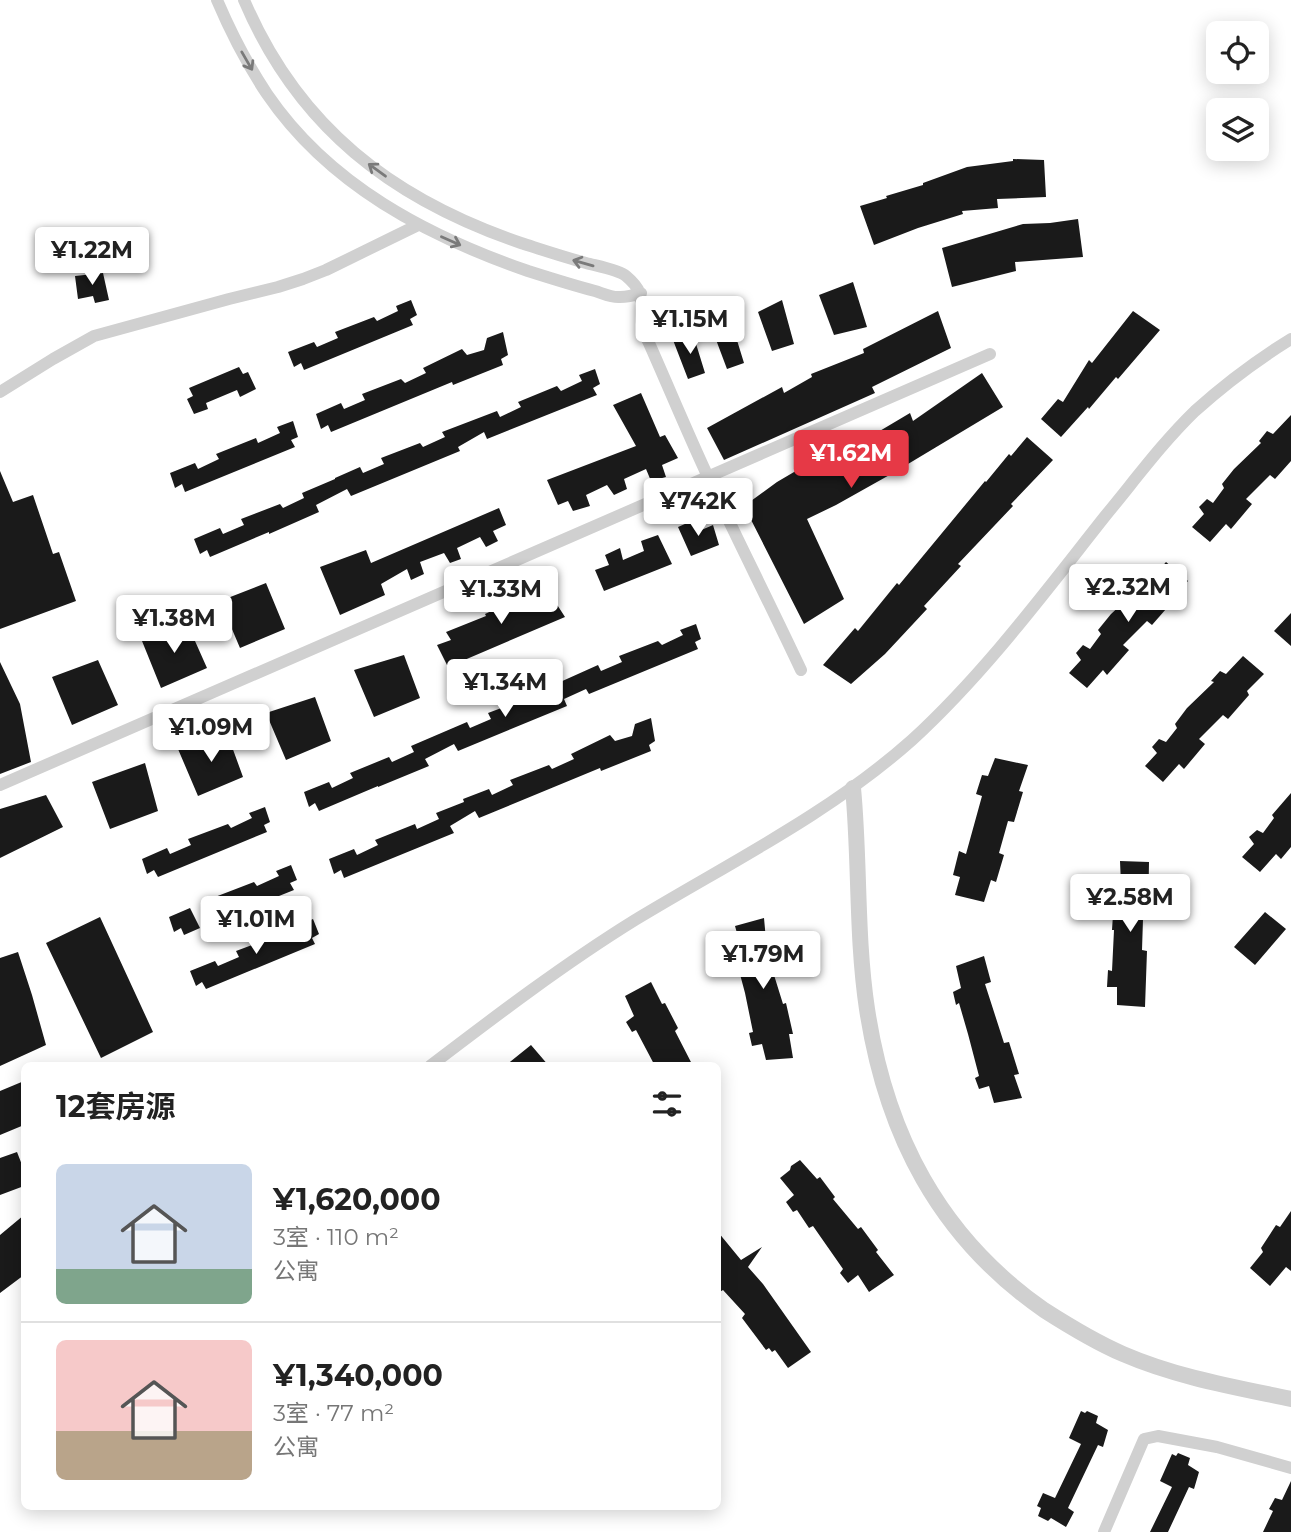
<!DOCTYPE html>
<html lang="zh">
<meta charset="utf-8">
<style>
:root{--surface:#fff;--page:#f6f6f6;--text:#222;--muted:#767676;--line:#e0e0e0;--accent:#e63946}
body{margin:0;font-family:Montserrat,"Noto Sans SC",sans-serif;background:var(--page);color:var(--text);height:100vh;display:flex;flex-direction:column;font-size:26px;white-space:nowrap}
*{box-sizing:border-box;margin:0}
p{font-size:23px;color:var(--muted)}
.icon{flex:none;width:38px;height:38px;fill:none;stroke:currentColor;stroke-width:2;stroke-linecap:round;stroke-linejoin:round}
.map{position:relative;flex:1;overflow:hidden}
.side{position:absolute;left:21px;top:1062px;width:700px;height:448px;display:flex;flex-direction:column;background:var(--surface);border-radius:10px;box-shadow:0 4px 18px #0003}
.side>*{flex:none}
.controls{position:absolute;left:1206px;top:21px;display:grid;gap:14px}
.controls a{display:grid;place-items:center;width:63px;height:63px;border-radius:10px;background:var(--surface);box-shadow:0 4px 18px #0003;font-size:35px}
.price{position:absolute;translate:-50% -60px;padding:0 16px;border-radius:7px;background:#fff;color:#222;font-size:23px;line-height:46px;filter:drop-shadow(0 2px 4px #0008)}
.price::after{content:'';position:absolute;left:50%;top:42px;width:21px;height:16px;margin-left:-10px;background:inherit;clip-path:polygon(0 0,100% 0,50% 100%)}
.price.current{background:var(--accent);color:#fff}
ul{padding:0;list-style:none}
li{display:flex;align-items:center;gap:21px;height:175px;padding:0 35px}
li+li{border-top:2px solid var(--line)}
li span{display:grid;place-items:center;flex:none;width:196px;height:140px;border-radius:10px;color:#555}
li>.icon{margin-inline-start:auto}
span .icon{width:84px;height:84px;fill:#fffc;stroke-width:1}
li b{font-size:30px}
h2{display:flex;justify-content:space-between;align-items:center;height:84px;padding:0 35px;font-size:30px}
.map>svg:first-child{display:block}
.building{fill:#1a1a1a}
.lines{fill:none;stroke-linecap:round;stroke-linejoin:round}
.minor{stroke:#d0d0d0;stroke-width:12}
.tertiary{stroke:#d0d0d0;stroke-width:16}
.oneway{stroke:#7a7a7a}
</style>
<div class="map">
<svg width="1291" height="1532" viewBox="0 0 1291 1532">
<rect width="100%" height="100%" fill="#fff"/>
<path class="building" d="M1013 159 1044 160 1046 197 997 199 998 208 962 211 963 214 918 228 874 245 860 206 887 198 886 196 923 185V183L967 167 1013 161Z
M1078 219 1083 257 1015 262 1016 271 952 287 942 248 1023 224 1050 223Z
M103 273 109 300 95 303 93 296 78 299 75 276Z
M853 282 867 327 834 335 819 295Z
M411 300 417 315 410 319 413 325 304 370 301 363 294 367 288 352 314 342 317 347 338 338 335 332 374 317 377 321 398 311 396 306Z
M782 300 794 344 772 351 758 312Z
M938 311 951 348 872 387 875 393 724 460 707 428 782 387 784 393 812 377 811 374 864 353 863 349Z
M1133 311 1160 330 1118 379 1116 377 1089 409 1088 407 1061 437 1041 419 1058 399 1063 402 1089 360 1092 363Z
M732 324 744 363 727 369 712 329Z
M503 332 508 355 501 359 503 365 453 385 452 382 331 432 328 425 321 429 316 414 341 403 344 409 365 400 362 394 401 379 405 383 426 373 423 368 462 349 467 355 484 350 487 338Z
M693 334 705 373 688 379 673 340Z
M239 367 243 374 248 372 256 389 240 397 237 390 206 403 208 409 194 414 187 399 193 396 189 388Z
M595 369 600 384 593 388 597 395 487 439 484 432 458 447 460 451 351 496 347 489 316 505 319 512 269 534V532L210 557 207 550 200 554 194 539 220 528 223 534 244 525 241 519 280 504 283 508 304 498 302 493 335 479V478L360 467 363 473 384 464 381 458 420 443 423 447 445 437 442 432 497 411 500 417 521 407 518 402 557 386 561 391 582 381 579 375Z
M982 373 1003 407 893 473 836 505 807 519 844 599 804 624 744 506 777 482 823 455 824 458 871 431 873 435 910 413 913 421Z
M641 393 660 437 665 435 678 458 662 465 666 477 651 481 646 469 624 479 627 489 614 495 607 485 586 495 590 506 573 511 568 501 558 505 547 480 636 446 613 405Z
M1291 415V461L1275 479 1270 475 1246 499 1252 504 1231 529 1226 524 1210 542 1192 527 1204 514 1199 507 1207 499 1213 503 1224 488 1222 484 1234 469 1261 443 1259 441 1267 431 1273 434Z
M293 421 298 437 291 440 295 447 185 492 182 484 175 488 170 473 195 463 198 469 219 459 216 454 256 438 258 443 280 433 277 427Z
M1027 437 1053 460 1011 504 1013 506 958 564 961 566 924 606 927 609 885 654 851 684 823 665 855 628 858 631 897 583 899 585 985 481 986 482 1009 454 1011 456Z
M0 471 13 502 33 495 53 554 59 552 76 601 0 629Z
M499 508 506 525 493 531 498 541 486 547 480 537 457 548 461 559 450 563 444 553 420 562 424 574 411 580 407 569 381 584 385 595 340 615 320 567 366 550 371 563Z
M694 520 699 531 713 525 719 545 691 556 678 527Z
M658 535 672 564 604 591 595 570 609 565 605 555 620 548 623 560 644 551 641 541Z
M1166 562 1188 581 1170 598 1173 601 1152 625 1147 621 1123 645 1129 650 1107 675 1103 670 1087 688 1069 673 1081 660 1076 653 1083 645 1090 649 1101 634 1098 630 1111 614 1138 589 1135 587 1144 577 1150 580Z
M266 583 285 629 240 648 220 601Z
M545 586 565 617 448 667 437 645 451 640 446 632 486 616 485 614Z
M1291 613V646L1274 631Z
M187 623 207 668 161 688 142 641Z
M696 624 701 639 695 642 698 649 589 694 586 689 564 699 567 706 458 751 454 744 425 759 429 766 378 787V786L319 811 315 803 309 807 304 792 329 782 332 788 353 778 350 773 389 757 392 762 414 752 411 746 467 722 470 728 491 719 488 713 528 698 531 702 552 692 549 687 598 665 601 671 622 662 619 656 658 641 662 645 683 635 680 630Z
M404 655 420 698 374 717 354 670Z
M1243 656 1264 674 1247 691 1249 695 1228 719 1223 715 1199 739 1205 744 1184 769 1179 764 1163 782 1145 766 1157 753 1152 747 1159 739 1166 742 1177 728 1175 724 1187 708 1214 682 1211 681 1220 671 1226 674Z
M98 660 118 705 72 725 52 677Z
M0 662 20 704 31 762 0 774Z
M315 697 331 741 286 760 266 713Z
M651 718 655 741 649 745 651 751 601 771 600 768 479 818 475 811 450 826 454 833 344 878 341 870 334 874 329 859 354 849 357 855 378 845 375 840 415 824 417 829 439 819 436 813 464 802 463 799 489 789 492 795 513 785 510 780 549 765 552 769 574 759 571 754 610 735 615 741 632 736 635 724Z
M227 733 243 777 198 796 178 749Z
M995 758 1028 765 1019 791 1023 792 1014 822 1008 821 999 853 1004 855 996 882 991 880 984 902 955 895 960 877 953 875 959 851 966 854 982 796 976 794 982 775 988 776Z
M145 763 158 811 110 829 92 782Z
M1291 793V847L1281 859 1276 854 1260 872 1242 857 1254 844 1249 837 1257 830 1263 833 1274 818 1272 815Z
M46 795 63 827 0 858V809Z
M265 807 270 822 264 825 267 832 158 877 154 870 147 874 142 859 167 848 170 854 191 845 188 839 228 824 231 828 252 818 249 813Z
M1120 861 1149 862 1148 918 1143 919 1142 950 1147 951 1145 1007 1117 1005V987H1107L1108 970 1112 971 1114 930H1112L1114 899 1110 900 1111 885H1121Z
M291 865 297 880 290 883 294 890 219 920 211 906 218 903 215 897 254 882 257 886 279 876 276 871Z
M190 908 200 928 184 935 181 928 174 932 169 917Z
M1265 912 1286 929 1255 965 1234 947Z
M100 917 153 1032 101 1058 46 943Z
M764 918 766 940 769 939 778 974 774 975 783 1004 786 1003 793 1034H789L793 1058 766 1060 762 1044 752 1046 749 1033 753 1032 745 993 737 963H733L731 950 740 944 735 926Z
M313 919 319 934 312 938 315 944 206 989 202 982 196 986 190 971 215 961 218 966 239 957 236 951 276 936 279 940 300 930 298 925Z
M18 952 32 995 46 1045 0 1066V958Z
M984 956 991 982 985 984 1004 1043 1009 1042 1019 1074 1014 1075 1022 1098 994 1103 989 1086 979 1089 975 1078 979 1076 968 1034 959 1003 956 1005 953 992 961 988 956 966Z
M651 982 662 1004 665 1003 678 1028 675 1031 693 1066H655L636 1030 632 1032 626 1022 634 1016 625 996Z
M531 1045 549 1066H505Z
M24 1081V1125L0 1135V1091Z
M17 1152 24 1170V1186L0 1195V1158Z
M800 1160 817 1179 820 1177 835 1197 833 1199 858 1229 861 1227 878 1250 876 1252 894 1275 869 1292 858 1275 848 1283 840 1273 843 1269 813 1226 809 1228 797 1210 793 1212 786 1202 794 1195 780 1178 790 1170 791 1166Z
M1291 1211V1271L1286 1267 1270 1286 1250 1268 1263 1252 1261 1248 1276 1225 1280 1227Z
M24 1215V1275L0 1293V1235Z
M718 1232 741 1260 762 1247 748 1267 763 1284 811 1352 788 1368 775 1350 772 1352 769 1348 766 1350 742 1318 745 1314 723 1290 718 1293Z
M1081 1411 1085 1413 1087 1411 1098 1416 1096 1423 1108 1430 1103 1447 1098 1445 1068 1508 1074 1512 1066 1527 1051 1518 1048 1521 1038 1516 1041 1508 1037 1506 1043 1493 1055 1498 1081 1444 1069 1438Z
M1178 1453 1190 1458 1188 1465 1199 1472 1194 1489 1189 1487 1168 1532H1150L1172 1487 1160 1481 1172 1454 1176 1456Z
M1291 1481V1532H1263L1273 1511 1269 1509 1275 1498 1282 1500Z"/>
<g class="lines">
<path class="minor" d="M217 0C231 33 247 64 267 94 329 185 427 236 528 271 550 278 572 285 595 291 602 293 612 298 620 297 627 297 635 295 641 293
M244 0C298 127 392 199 521 243 543 250 564 257 586 263 597 266 619 270 626 276 651 297 636 305 643 329 644 334 647 339 649 343 669 388 688 434 709 479 739 543 771 606 801 670
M0 392 53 359 94 336 229 299 278 287 303 279 326 270 418 225
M0 785 990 354
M430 1066C497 1015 564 964 635 920 729 863 829 814 912 740 985 673 1045 592 1106 515 1135 480 1162 443 1195 411 1225 384 1257 360 1291 339
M1104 1532 1144 1439 1158 1436 1217 1447 1291 1468"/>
<path class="tertiary" d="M853 788C860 861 856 936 867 1009 886 1134 939 1237 1044 1310 1069 1326 1095 1342 1123 1354 1176 1377 1234 1387 1291 1399"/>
</g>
<defs><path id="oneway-shaft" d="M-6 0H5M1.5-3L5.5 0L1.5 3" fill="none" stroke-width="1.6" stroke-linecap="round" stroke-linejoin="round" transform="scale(1.75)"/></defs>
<g class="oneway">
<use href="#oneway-shaft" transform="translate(247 61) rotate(60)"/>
<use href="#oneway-shaft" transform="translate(377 170) rotate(-144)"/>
<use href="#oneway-shaft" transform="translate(451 241) rotate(24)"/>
<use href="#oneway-shaft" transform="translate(583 263) rotate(-164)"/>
</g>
</svg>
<div class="controls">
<a><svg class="icon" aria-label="locate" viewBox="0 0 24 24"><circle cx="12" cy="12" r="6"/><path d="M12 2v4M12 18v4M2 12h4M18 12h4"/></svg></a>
<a><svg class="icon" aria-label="layers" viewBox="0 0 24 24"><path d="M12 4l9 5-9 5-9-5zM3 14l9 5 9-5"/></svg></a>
</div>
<b class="price" style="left:92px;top:287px">¥1.22M</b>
<b class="price" style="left:690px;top:356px">¥1.15M</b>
<b class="price current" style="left:851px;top:490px">¥1.62M</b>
<b class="price" style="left:698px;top:538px">¥742K</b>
<b class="price" style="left:1128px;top:624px">¥2.32M</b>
<b class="price" style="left:501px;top:626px">¥1.33M</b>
<b class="price" style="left:174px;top:655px">¥1.38M</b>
<b class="price" style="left:505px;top:719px">¥1.34M</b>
<b class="price" style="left:211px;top:764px">¥1.09M</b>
<b class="price" style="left:1130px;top:934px">¥2.58M</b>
<b class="price" style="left:256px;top:956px">¥1.01M</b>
<b class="price" style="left:763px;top:991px">¥1.79M</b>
<section class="side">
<h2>12套房源<svg class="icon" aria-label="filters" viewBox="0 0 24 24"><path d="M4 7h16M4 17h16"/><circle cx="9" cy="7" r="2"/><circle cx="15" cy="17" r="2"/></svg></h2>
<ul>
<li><span style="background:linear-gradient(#c9d6e8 75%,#7fa58c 0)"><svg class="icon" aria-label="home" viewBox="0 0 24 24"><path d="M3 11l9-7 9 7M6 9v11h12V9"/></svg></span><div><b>¥1,620,000</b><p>3室 · 110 m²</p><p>公寓</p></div></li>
<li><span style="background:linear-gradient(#f6c9c9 65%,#b9a48a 0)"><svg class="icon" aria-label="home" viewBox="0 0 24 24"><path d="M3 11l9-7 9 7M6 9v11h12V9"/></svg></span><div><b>¥1,340,000</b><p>3室 · 77 m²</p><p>公寓</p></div></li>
</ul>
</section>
</div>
